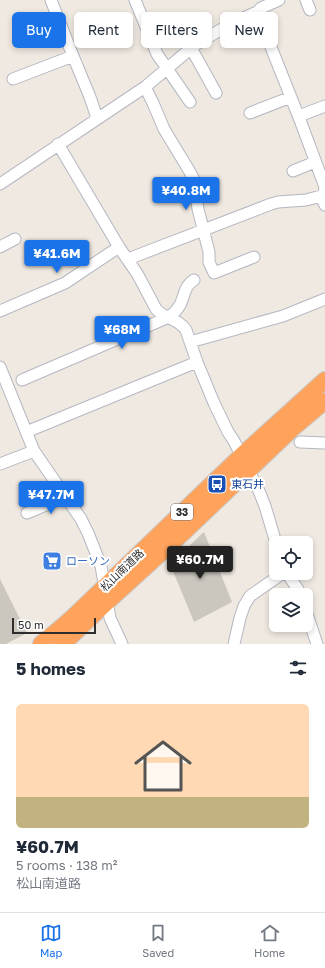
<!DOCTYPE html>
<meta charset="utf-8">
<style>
:root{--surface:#fff;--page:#f2f2f3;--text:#1f2937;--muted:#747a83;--line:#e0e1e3;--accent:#1a73e8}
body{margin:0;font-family:"Golos Text","Noto Sans JP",sans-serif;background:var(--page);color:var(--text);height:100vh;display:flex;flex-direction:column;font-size:15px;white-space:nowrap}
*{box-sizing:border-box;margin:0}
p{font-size:13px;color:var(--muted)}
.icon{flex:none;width:22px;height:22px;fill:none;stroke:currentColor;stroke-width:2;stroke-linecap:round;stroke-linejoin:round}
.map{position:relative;height:644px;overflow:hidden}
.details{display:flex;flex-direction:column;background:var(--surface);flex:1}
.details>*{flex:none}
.hud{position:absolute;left:12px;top:12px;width:301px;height:36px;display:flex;gap:8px}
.fabs{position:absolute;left:269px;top:536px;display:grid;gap:8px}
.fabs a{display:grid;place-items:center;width:44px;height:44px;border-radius:6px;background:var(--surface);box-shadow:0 2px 6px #0003;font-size:20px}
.scale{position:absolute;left:12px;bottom:10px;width:84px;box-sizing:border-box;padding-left:4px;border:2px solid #2e2e2e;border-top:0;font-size:11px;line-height:14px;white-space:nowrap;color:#2e2e2e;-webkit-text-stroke:3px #fff;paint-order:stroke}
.price{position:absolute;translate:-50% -34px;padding:0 9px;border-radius:4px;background:var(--accent);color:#fff;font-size:13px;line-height:26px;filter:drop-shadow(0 1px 2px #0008)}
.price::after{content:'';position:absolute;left:50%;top:24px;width:12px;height:9px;margin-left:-6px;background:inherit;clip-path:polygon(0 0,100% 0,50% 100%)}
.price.current{background:#222;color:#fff}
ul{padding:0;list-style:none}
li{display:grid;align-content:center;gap:8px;height:212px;padding:0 16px}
li span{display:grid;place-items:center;height:124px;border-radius:6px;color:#555}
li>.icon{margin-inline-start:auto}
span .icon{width:72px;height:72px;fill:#fffc;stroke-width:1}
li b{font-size:17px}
h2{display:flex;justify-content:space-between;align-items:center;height:48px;padding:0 16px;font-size:17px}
.pill{padding:0 14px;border-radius:6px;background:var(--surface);box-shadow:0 2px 6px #0003;font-size:14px;line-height:36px}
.pill.current{background:var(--accent);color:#fff}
.menu{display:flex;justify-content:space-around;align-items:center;height:56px;border-top:1px solid var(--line);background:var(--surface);font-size:11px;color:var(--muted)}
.menu a{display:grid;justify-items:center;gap:2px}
.menu .current{color:var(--accent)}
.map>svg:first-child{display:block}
.building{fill:#cbc7bf}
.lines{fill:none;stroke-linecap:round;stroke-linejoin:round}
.minor-casing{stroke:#b4b7c1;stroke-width:13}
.highway-casing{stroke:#c9c9c9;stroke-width:18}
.minor{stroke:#fff;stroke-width:11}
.highway{stroke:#ffa35c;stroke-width:16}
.labels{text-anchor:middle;stroke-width:4;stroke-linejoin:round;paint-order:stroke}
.shield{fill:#fff;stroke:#6d6d6d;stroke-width:1}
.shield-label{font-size:10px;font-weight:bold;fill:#2e2e2e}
.transit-label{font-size:11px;fill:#164399;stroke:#fff;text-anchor:start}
.shop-label{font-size:11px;fill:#366cbe;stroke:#fff;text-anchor:start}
.street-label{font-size:11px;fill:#2e2e2e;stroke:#fff}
</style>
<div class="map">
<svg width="325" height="644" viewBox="0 0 325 644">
<rect width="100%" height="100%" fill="#efe9e1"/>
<path class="building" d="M204 532 232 602 194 622 170 564Z
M0 579 27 633 6 644H0Z"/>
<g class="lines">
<g class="minor-casing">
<path id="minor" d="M51 0 73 56 90 97 97 118
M135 0 157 54 190 102
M306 0 310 10
M257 12 300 120 325 187 323 201 325 205
M191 48 216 93
M13 79 73 56
M145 87 153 103 164 129 190 172 194 180 198 209 209 252V262L214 273 254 257
M250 113 291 97
M299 116 325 106
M58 144 119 247 138 275 156 309C164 319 178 318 186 330L197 362 214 403 228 432 234 441 259 491 265 506 276 543
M293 171 315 162
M0 184 145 87 195 45 232 23 257 12 261 8 279 0
M0 247 15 239
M128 259 271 204 278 202 306 200 325 195
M0 311 65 283 119 247
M190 342 283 316 325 299
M0 367 34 451 81 519 88 533 101 566 110 618 122 644
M22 380 169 317C173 314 177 310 180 305 185 295 184 286 194 280
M26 432 197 362
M300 442 325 443
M0 464 34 451
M27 513 65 497
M287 573 299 591 300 595
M306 611 317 644
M234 644 240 618 244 606 250 596 283 573"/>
</g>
<g class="highway-casing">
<path id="highway" d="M41 644 57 631 73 617 241 456 325 380
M63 644 107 602 185 531 292 429 325 401"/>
</g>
<use href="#minor" class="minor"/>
<use href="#highway" class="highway"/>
</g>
<defs>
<g id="bus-square" transform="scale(1)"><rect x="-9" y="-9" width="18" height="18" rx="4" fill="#1a4fb4" stroke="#fff"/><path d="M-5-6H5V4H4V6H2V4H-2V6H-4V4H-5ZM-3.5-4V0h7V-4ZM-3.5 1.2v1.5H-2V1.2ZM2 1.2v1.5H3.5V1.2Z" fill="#fff"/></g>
<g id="supermarket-square" transform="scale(1)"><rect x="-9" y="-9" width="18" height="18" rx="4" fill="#3f7fe0" stroke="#fff"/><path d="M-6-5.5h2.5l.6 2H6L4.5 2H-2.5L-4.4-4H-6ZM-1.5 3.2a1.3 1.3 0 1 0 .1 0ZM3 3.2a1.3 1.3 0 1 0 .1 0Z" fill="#fff"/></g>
</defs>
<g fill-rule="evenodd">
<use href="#bus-square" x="217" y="484"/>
<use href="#supermarket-square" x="52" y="561"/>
</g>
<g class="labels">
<rect class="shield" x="171" y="504" width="22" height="16" rx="3"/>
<g class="shield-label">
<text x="182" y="516">33</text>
</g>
<g class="transit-label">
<text x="231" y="488">東石井</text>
</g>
<g class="shop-label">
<text x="66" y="565">ローソン</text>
</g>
<g class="street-label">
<text transform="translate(122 570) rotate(-44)" y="4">松山南道路</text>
</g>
</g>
</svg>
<div class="fabs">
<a><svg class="icon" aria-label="locate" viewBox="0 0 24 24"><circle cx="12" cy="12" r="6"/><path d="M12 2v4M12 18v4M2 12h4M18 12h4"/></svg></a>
<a><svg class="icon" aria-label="layers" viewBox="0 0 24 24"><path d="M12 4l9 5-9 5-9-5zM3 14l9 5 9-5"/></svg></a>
</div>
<div class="scale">50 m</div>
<b class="price" style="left:186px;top:211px">¥40.8M</b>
<b class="price" style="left:57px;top:274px">¥41.6M</b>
<b class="price" style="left:122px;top:350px">¥68M</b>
<b class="price" style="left:51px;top:515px">¥47.7M</b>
<b class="price current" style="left:200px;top:580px">¥60.7M</b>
<div class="hud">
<a class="pill current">Buy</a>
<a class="pill">Rent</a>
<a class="pill">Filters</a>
<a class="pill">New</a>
</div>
</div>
<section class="details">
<h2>5 homes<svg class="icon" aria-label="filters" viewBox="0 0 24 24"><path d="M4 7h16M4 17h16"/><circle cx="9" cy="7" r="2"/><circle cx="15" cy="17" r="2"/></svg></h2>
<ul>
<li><span style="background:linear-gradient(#ffd9b3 75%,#c2b280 0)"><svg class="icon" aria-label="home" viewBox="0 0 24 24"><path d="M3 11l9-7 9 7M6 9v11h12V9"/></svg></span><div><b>¥60.7M</b><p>5 rooms · 138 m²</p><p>松山南道路</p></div></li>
</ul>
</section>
<nav class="menu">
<a class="current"><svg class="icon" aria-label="map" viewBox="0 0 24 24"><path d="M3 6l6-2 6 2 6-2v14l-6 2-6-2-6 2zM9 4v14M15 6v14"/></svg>Map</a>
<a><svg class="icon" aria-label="saved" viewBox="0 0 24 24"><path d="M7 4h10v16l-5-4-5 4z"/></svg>Saved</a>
<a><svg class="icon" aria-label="home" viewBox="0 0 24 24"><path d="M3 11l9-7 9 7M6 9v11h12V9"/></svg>Home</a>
</nav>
